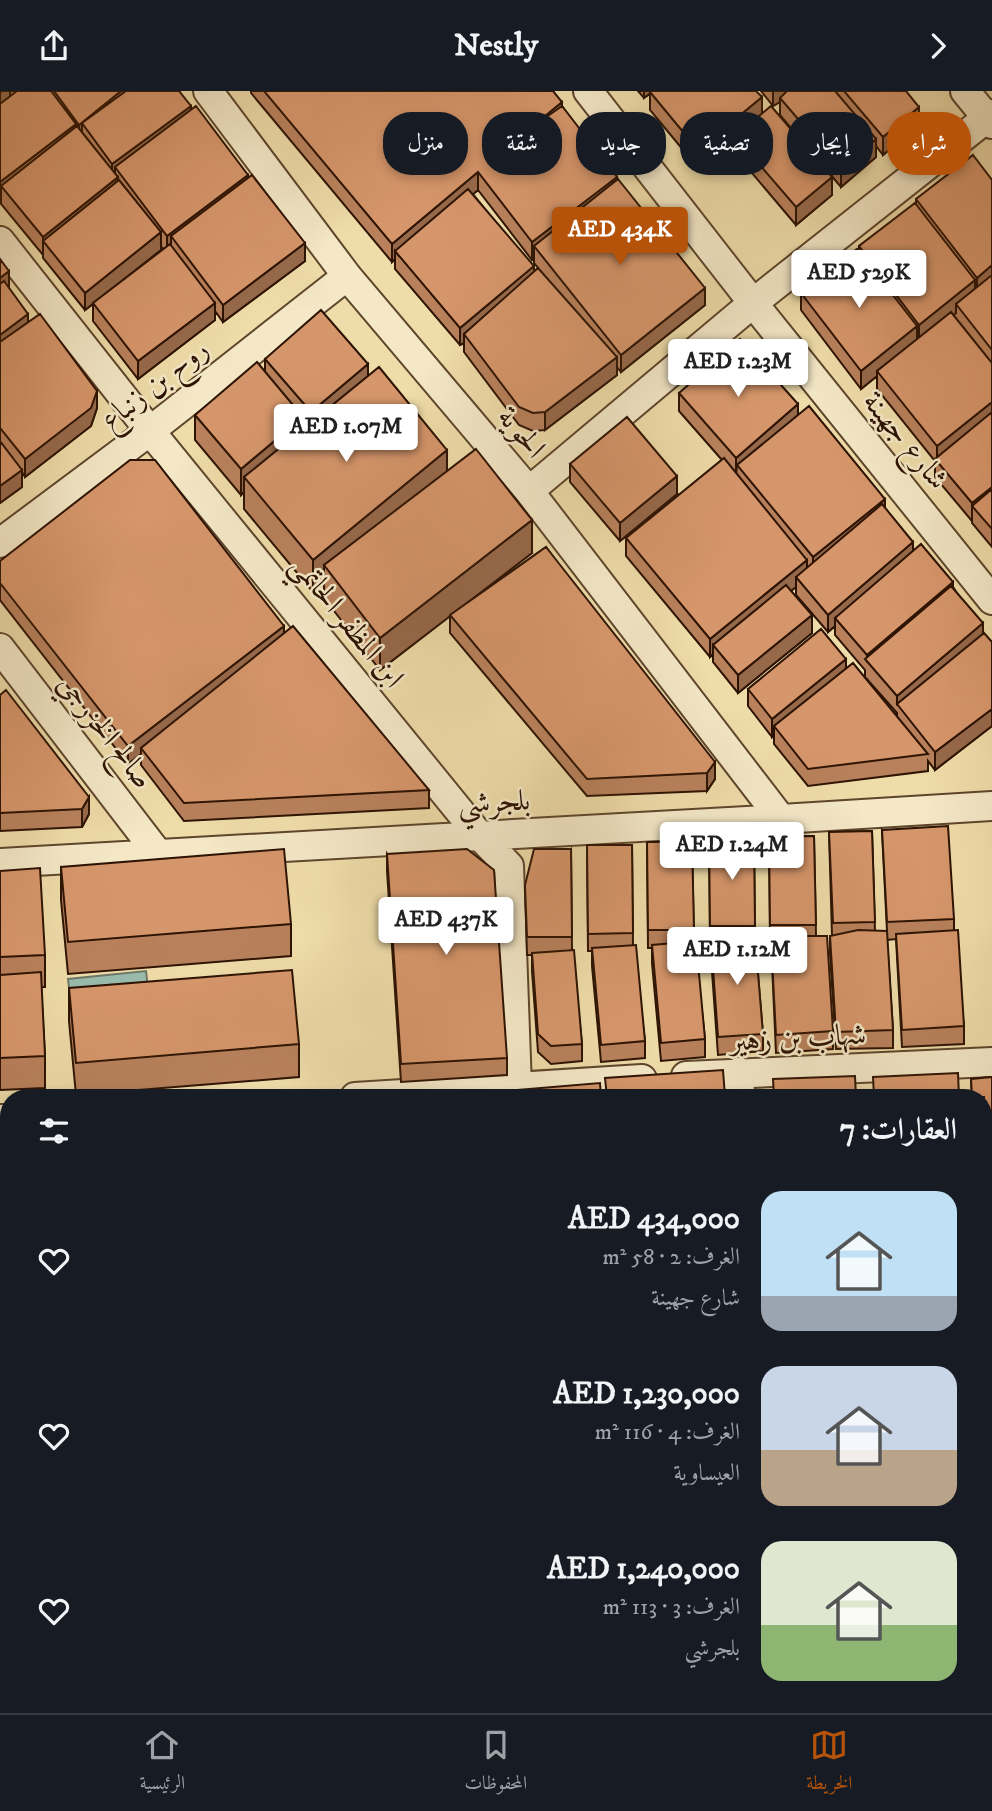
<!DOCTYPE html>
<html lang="ar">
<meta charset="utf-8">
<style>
:root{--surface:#171b24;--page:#20242c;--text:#f1f3f6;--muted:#9ea1a6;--line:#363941;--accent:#b45309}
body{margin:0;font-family:"IM FELL DW Pica",Amiri,serif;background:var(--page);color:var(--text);direction:rtl;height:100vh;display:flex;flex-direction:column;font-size:26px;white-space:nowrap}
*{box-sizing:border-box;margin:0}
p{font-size:23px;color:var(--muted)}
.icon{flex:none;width:38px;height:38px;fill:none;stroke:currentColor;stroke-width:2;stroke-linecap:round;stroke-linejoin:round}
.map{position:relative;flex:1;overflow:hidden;direction:ltr}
.panel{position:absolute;left:0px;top:998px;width:992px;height:625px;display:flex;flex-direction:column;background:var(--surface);border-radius:28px 28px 0 0;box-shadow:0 4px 10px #0003;direction:rtl}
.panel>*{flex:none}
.banner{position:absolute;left:21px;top:21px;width:950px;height:63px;direction:rtl;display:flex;gap:14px}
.price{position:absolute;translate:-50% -60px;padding:0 16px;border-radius:7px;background:#fff;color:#222;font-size:23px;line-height:46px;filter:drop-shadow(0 2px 4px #0008)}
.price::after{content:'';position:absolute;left:50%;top:42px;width:21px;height:16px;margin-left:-10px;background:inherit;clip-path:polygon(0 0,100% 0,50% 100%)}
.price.active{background:var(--accent);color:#fff}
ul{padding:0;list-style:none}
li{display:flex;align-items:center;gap:21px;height:175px;padding:0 35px}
li span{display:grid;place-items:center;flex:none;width:196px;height:140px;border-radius:21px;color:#555}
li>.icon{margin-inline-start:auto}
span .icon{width:84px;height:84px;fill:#fffc;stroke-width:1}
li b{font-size:30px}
h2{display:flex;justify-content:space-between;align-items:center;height:84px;padding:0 35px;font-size:30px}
.pill{padding:0 24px;border-radius:28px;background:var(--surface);box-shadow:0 4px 10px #0003;font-size:24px;line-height:63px}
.pill.active{background:var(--accent);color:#fff}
header{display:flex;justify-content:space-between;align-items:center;height:91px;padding:0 35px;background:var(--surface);font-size:32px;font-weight:700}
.menu{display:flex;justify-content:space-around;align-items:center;height:98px;border-top:2px solid var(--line);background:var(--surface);font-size:19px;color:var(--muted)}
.menu a{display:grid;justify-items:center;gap:4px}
.menu .active{color:var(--accent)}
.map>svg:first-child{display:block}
.water{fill:#99bbac;stroke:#6e7868;stroke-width:2}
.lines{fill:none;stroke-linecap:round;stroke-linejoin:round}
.minor-casing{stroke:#5d452c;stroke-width:32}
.minor{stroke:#f4e8c7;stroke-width:28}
.wall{fill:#b8815c;stroke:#2d1303;stroke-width:2;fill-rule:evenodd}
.shaded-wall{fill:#96694b;stroke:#2d1303;stroke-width:2}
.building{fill:#d6966b;stroke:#2d1303;stroke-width:2}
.labels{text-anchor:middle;stroke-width:5;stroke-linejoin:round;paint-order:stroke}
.street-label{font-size:30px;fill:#2d1303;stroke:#f4e8c7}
</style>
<header><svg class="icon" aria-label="forward" viewBox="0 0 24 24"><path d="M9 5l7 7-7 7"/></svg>Nestly<svg class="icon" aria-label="share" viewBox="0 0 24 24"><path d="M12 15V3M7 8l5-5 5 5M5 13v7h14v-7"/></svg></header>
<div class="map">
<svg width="992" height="1622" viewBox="0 0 992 1622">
<rect width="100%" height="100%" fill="#eedca9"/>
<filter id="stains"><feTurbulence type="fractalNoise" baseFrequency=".00286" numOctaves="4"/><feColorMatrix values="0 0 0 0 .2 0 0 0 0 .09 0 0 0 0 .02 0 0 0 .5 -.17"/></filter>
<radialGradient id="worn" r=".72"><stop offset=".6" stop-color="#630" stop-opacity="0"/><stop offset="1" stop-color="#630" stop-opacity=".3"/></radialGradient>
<path class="water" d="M146 880 150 914 72 922 68 888Z"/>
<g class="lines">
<g class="minor-casing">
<path id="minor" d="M208 0 347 185 529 400 781 728
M588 0 753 212 992 509
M965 0 992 33
M0 150 150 340 479 744 509 775 517 996
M529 400 753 212 992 23
M0 452 150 340 347 185
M0 557 159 764
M0 772 781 728 992 715
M739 981 740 1006
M686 985 992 971
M355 1006 642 988
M0 1028H9
M984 1228 992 1227
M0 1289 9 1288
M440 1614V1622
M952 1614 953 1622"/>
</g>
<use href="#minor" class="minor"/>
</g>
<path class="wall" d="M0 0H179L191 19 248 87 305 170 223 231 215 220V229L138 288 93 230V213L85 219 43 167V163V164L1 113ZM161 155 163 158 126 187 161 159Z
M251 0H553L562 15 617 89 705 214 621 281 617 276V284L545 339 533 340 519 334 464 261V252L460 254 395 178V168L392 171 251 2ZM478 99 532 169 534 168V172L538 177 534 181 473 103Z
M638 0H756L762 22 832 104 796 134 735 62V46L698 77 650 19V3L644 7Z
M761 0H906L919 33 883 64 876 55V66L841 96 780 24V11L773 15Z
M992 89V456L972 432V430L935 386V370L877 298V285L861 298 801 219V202L859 160V155L916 113V108Z
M0 168 9 197 28 231 97 317 91 335 25 386 22 381V396L0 412Z
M265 268 368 284 447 379 532 462 465 513 546 456 715 688 707 700 587 705 450 542V525L380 579 324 507V492L313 501 244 418V401L241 404 195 349V324L265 281Z
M679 302 798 324 885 417 913 460 953 496 983 542 992 551V635L935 679 928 670V680L808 695 774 653V644L772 646 748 615V598L846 578 897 625V622L865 586V579L835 544V535L828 541 796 504V496L791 499 812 542 738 602 713 571V563L710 566 626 465V447L722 369 679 320Z
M570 373 677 403 620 450 570 391Z
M0 470 284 542 429 699V717L184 730 141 674V663L128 673 0 509Z
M0 604 89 723 82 736 0 740Z
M882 739 954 828V840L964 935V953L902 956 896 848 887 849 893 939V957L836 958 830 863V845H832L829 741 872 740 875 840H887Z
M814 745 816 845 833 940V958L776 962 771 851H770L769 746Z
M709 747H754L755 847 763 943V960L718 964 710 853Z
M647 751H692L694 850 705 948V966L661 970 652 872V857H648Z
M587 754H632L633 854 645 950V967L601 971 592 875V860H588Z
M571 758 572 859 582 953V970L551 973 538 961 532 880V864H527L525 794Z
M387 763 507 967V984L401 991 387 780Z
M61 776 291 833V865L68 883 61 809Z
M0 780 45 864V896H41L45 965V997L0 999Z
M69 897 299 953V986L76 1004 69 930Z
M992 986V1192L984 1193V1006H972L971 988Z
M0 1035H9V1252L0 1253Z
M992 1247V1622H972V1614H984V1248Z"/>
<path class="shaded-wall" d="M2 0H10V20L0 27V1Z
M121 0H143L82 32V48L79 51V34Z
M644 0H653L644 7Z
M773 0H793L780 7V11L773 15Z
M762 6V24L698 77V59Z
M562 11V29L528 39Z
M191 15V33L115 76V89L112 91V73Z
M919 16V33L883 64V46Z
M76 33V51L1 95V108H0V91Z
M876 48V66L841 96V78Z
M478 81V99L399 165 395 160V168L392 171V153Z
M248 84V101L171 145V160L167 163V145Z
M118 86V104L43 150V164V146Z
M617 86V104L534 155V168L532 169V151Z
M832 86V104L796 134V116Z
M161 141V159L85 219V202Z
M305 152V170L223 231V214Z
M992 174V192L977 204V187Z
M534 175V193L464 243V252L460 254V237Z
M9 180V198L0 205V187Z
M975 189V206L956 213V222L919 252V234Z
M705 197V214L621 281V264Z
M215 212V229L138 288V270Z
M28 223V241L0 261V244Z
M917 235V253L877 280V285L861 298V280Z
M617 266V284L545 339V321Z
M368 273V299L311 347V321Z
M97 300V317L91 335 25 386V368Z
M992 311V329L937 372V355Z
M798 313V330L737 374 736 385V367Z
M303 326V351L244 386V401L241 404V378Z
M447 359V391L324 474V492L313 501V469Z
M22 379V396L0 412V395Z
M677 385V403L620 450V432Z
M992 396V413L972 415V430V412Z
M885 408V426L813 484V466Z
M532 429V462L380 579V547Z
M913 451V468L835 527V535L828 541V524Z
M807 469V486H796V496L718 559 713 554V563L710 566V548Z
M953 491V508L867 570V564Z
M812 524V542L738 602V584Z
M983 532V550L897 613V605Z
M284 535V552L141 657V663L128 673V655Z
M846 568V586L774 635V644L772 646V628Z
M992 618V635L935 679V661Z
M715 671V688L707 700V682Z
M89 706V723L82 736V718Z"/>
<path class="building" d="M17 0H51L76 33 0 91V13Z
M54 0H121L79 34Z
M126 0H179L191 15 112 73 82 32Z
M264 0H553L562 11 528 39 562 15 617 86 532 151 478 81 392 153Z
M651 0H756L762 6 698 59 650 1Z
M787 0H835L876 48 841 78 780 7Z
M844 0H906L919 16 883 46Z
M196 15 248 84 167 145 115 76Z
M771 15 832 86 796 116 735 45Z
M77 35 118 86 43 146 1 95Z
M973 64 992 89V174L977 187 916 108Z
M252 84 305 152 223 214 171 145Z
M618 88 705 197 621 264 534 155Z
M119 89 161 141 85 202 43 150Z
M468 98 534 175 460 237 395 160Z
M915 112 975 189 919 234 859 155Z
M170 153 215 212 138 270 93 212Z
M857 158 917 235 861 280 801 202Z
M0 168 9 180 0 187Z
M538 177 617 266 545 321 533 322 519 316 464 243Z
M992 184V259L956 213Z
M4 190 28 223 0 244V193Z
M321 219 368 273 311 321 265 268Z
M951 221 992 272V311L937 355 877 280Z
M40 223 97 300 91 317 25 368 0 337V251Z
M740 248 798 313 736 367 679 302Z
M257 271 303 326 241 378 195 324Z
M379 276 447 359 313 469 244 386Z
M809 315 885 408 813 466 737 374Z
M992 321V396L972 412 935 368Z
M627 326 677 385 620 432 570 373Z
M0 350 22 379 0 395Z
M476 358 532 429 380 547 324 474Z
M724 367 807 469 710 548 626 447Z
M130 369H155L284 535 128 655 0 492V470Z
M992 398V438L972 415Z
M882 413 913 451 828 524 796 486Z
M921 453 953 491 867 564 835 527Z
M546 456 715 671 707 682 587 688 450 524Z
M786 494 812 524 738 584 713 554Z
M951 495 983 532 897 605 865 568Z
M293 535 429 699 184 712 141 657Z
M821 538 846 568 772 628 748 598Z
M984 542 992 551V618L935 661 897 613Z
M853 572 928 663 808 678 774 635Z
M6 599 89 706 82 718 0 722V604Z
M948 735 954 828 887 831 882 739Z
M872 740 875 831 833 832 829 741Z
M814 745 816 834H770L769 746Z
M709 747H754L755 835H710Z
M647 751H692L694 839H648Z
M587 754H632L633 842 588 843Z
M284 758 291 833 68 851 61 776Z
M467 758 494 779 507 967 401 973 387 763Z
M534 758H571L572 846H527L525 794Z
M40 777 45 864 0 866V780Z
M858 839 887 840 893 939 836 941 830 845Z
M958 839 964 935 902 939 896 843Z
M798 845H827L833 940 776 944 771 849Z
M755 846 763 943 718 946 711 850Z
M696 850 705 948 661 952 652 854Z
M636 854 645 950 601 954 592 857Z
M574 859 582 953 551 955 538 943 532 862Z
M292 879 299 953 76 972 69 897Z
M41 881 45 965 0 967V884Z
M723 979 725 1006H607L605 987Z
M958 982 959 1006H874L873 986Z
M855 985 856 1006H774L773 988Z
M992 986V1175H984V1006H972L971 988Z
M600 992 601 1006H506V1000Z
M0 1035H9V1132H0Z
M9 1138V1235H0V1139Z
M992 1247V1376H984V1248Z
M984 1381H992V1456H984Z
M992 1472V1546H984V1473Z
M984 1546H992V1622H975L974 1614H984Z
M466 1614H538L539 1622H467Z"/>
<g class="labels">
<g class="street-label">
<text transform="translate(154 293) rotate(-38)" y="10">روح بن زنباع</text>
<text transform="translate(522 341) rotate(50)" y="10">الحوية</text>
<text transform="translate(906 349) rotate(51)" y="10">شارع جهينة</text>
<text transform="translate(348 530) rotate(51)" y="10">ابن المظفر الحاتمي</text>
<text transform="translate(106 640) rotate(52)" y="10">صالح الخزرجي</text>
<text transform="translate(494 710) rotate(-3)" y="10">بلجرشي</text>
<text transform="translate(798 946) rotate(-3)" y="10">شهاب بن زهير</text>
</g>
</g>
<rect width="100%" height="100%" filter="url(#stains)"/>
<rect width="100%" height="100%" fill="url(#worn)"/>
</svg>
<b class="price active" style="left:620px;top:176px">AED 434K</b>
<b class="price" style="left:859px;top:219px">AED 529K</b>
<b class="price" style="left:738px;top:308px">AED 1.23M</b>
<b class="price" style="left:346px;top:373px">AED 1.07M</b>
<b class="price" style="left:732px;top:791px">AED 1.24M</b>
<b class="price" style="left:446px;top:866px">AED 437K</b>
<b class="price" style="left:737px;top:896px">AED 1.12M</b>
<div class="banner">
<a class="pill active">شراء</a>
<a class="pill">إيجار</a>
<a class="pill">تصفية</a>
<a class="pill">جديد</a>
<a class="pill">شقة</a>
<a class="pill">منزل</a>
</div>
<section class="panel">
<h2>العقارات: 7<svg class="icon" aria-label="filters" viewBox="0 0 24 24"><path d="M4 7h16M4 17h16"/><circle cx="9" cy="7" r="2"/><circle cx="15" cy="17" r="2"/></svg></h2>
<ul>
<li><span style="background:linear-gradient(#bfe0f5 75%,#9aa5b1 0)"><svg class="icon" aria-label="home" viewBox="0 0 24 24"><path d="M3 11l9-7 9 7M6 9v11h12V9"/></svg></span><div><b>AED 434,000</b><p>الغرف: 2 · 58 m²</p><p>شارع جهينة</p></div><svg class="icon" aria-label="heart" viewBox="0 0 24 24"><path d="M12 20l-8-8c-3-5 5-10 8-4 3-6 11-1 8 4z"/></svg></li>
<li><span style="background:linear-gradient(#c9d6e8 60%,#b9a48a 0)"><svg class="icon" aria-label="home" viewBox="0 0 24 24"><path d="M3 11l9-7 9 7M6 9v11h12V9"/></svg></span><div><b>AED 1,230,000</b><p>الغرف: 4 · 116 m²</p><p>العيساوية</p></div><svg class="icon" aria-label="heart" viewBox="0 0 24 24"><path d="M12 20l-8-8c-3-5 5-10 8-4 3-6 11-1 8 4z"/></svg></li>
<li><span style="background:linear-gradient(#dfe7d0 60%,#8fb573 0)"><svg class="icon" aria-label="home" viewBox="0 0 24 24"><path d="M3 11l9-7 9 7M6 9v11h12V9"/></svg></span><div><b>AED 1,240,000</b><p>الغرف: 3 · 113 m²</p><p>بلجرشي</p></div><svg class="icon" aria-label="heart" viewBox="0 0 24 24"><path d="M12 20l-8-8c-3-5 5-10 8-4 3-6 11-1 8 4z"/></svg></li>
</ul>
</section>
</div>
<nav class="menu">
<a class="active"><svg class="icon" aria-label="map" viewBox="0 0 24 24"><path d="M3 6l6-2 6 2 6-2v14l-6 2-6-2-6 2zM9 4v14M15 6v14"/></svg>الخريطة</a>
<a><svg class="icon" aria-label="saved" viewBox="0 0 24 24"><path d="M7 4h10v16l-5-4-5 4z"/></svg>المحفوظات</a>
<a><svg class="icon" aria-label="home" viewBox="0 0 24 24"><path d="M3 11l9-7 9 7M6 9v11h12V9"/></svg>الرئيسية</a>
</nav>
